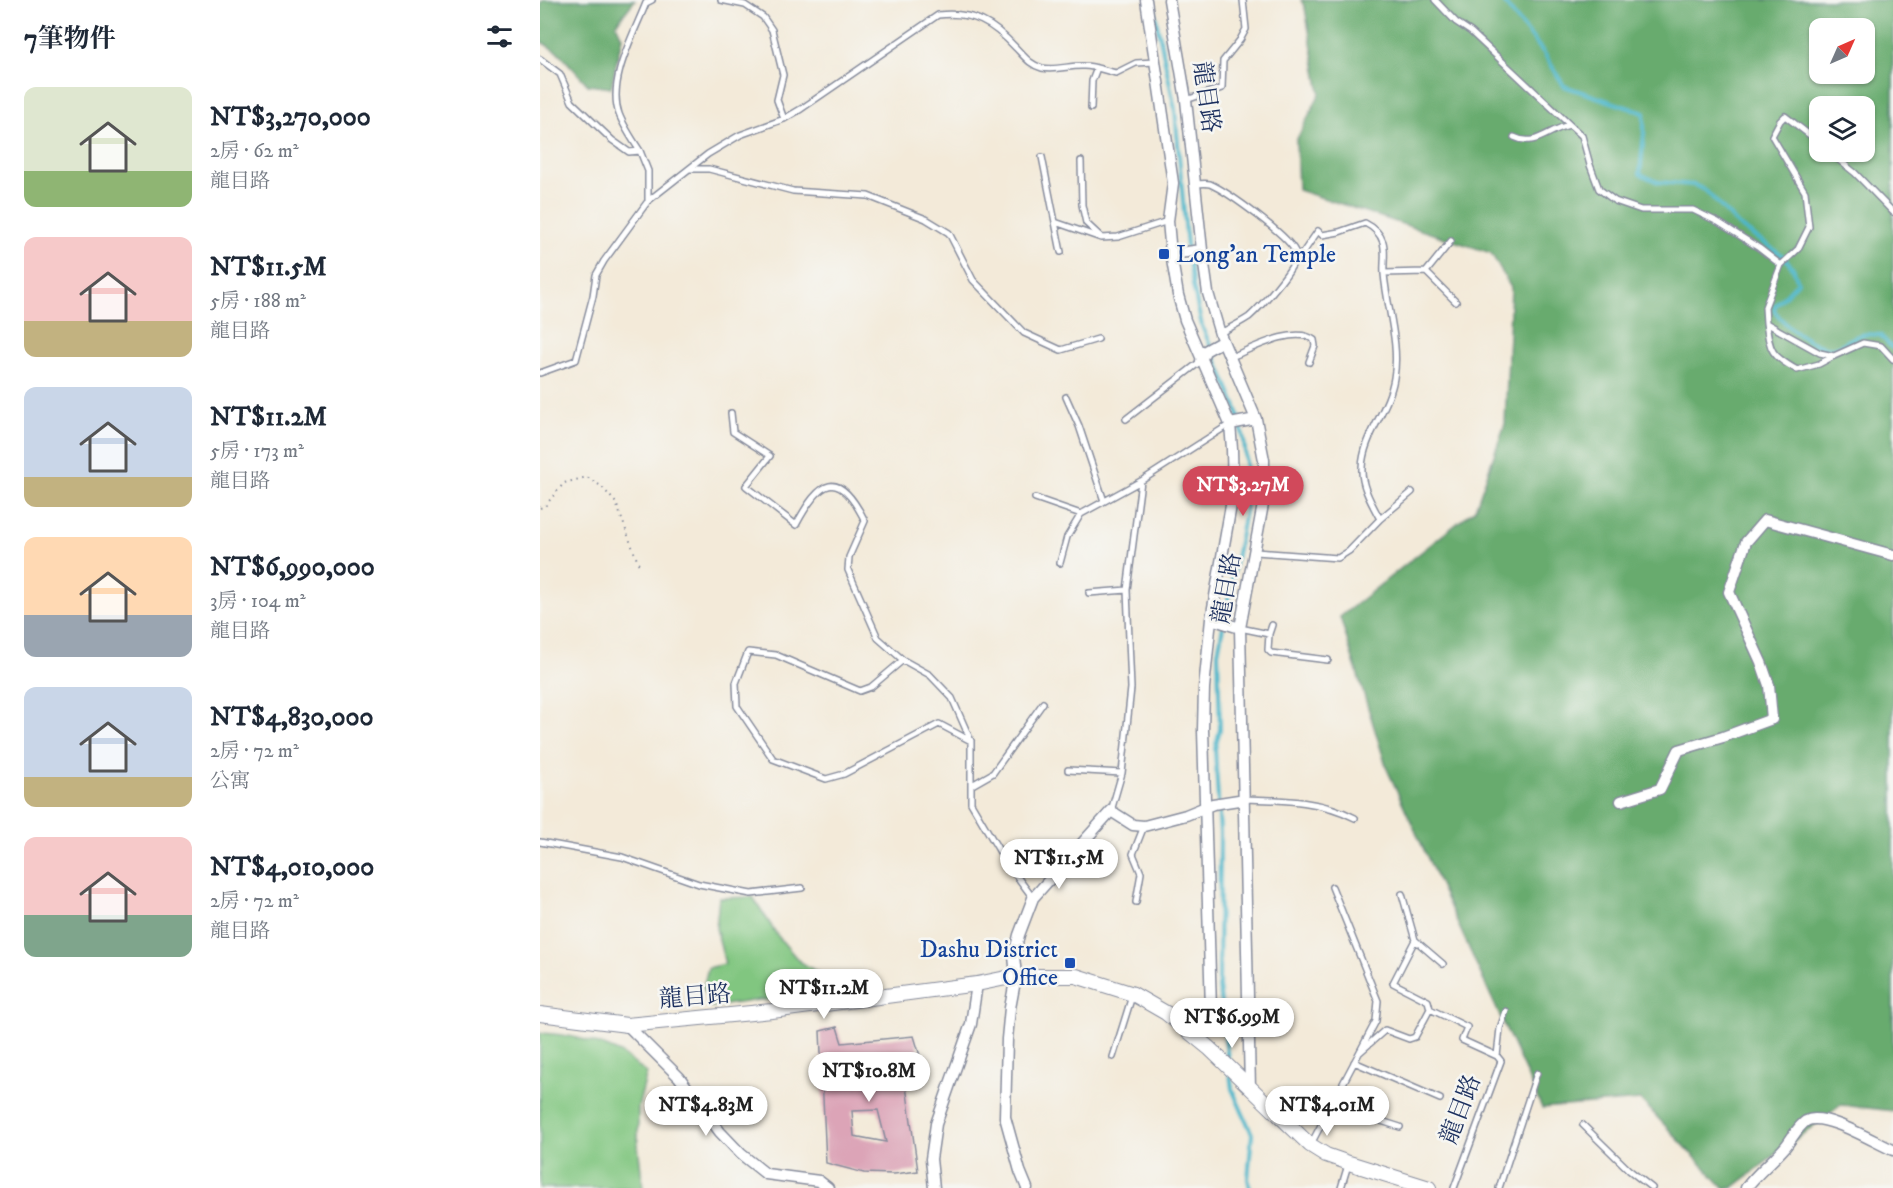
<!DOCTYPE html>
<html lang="zh-TW">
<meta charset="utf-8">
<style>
:root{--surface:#fff;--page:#f2f2f3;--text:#1f2937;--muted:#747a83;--accent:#d1495b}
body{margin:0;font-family:"IM FELL DW Pica","Noto Serif TC",serif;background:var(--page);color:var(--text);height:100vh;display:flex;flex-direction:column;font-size:22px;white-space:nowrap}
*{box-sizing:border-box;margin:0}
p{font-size:20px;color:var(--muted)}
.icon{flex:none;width:33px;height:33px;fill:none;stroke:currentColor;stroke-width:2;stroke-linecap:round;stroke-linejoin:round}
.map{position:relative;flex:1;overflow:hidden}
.panel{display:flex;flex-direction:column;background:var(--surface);width:540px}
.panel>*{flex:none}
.needle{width:39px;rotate:45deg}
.buttons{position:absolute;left:1269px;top:18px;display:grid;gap:12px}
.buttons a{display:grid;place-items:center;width:66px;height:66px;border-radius:12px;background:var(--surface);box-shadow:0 2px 4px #0004;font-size:30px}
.price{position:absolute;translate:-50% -51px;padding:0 14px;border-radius:21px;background:#fff;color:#222;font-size:20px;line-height:39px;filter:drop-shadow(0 2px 3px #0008)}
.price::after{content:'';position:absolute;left:50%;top:36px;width:18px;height:14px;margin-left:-9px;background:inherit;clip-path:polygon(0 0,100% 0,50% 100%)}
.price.current{background:var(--accent);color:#fff}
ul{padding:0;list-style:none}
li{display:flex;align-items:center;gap:18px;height:150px;padding:0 24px}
li span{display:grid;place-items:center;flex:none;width:168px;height:120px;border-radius:12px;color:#555}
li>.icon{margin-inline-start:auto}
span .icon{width:72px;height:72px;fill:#fffc;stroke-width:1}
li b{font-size:26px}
h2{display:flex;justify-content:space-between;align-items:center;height:72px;padding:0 24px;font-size:26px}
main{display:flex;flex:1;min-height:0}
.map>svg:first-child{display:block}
.green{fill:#81c680;stroke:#4e7a6f;stroke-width:1.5}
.forest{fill:#68ab6e;stroke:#426d66;stroke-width:1.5;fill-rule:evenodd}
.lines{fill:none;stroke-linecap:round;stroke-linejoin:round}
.stream{stroke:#4db7cb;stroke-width:4}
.building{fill:#dca4b7;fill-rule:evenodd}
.lane-casing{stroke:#878c9c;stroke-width:8}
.street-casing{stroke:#878c9c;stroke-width:13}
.secondary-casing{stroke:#878c9c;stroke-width:16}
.path{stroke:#878c9c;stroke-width:2;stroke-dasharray:1.5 4.5;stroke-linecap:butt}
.lane{stroke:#fff;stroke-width:5}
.street{stroke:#fff;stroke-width:10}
.secondary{stroke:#fff;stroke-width:14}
.transit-dot{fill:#1a4fb4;stroke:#f6f6f2;stroke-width:2}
.labels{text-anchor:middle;stroke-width:5;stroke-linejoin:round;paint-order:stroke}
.street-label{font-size:24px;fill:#1b2f5e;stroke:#f6f6f2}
.transit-label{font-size:24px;fill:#164399;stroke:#f6f6f2;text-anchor:start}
</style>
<main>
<section class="panel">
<h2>7筆物件<svg class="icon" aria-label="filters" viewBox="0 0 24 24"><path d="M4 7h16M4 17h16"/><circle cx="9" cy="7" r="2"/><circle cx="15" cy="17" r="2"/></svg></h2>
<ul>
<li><span style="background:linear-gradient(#dfe7d0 70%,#8fb573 0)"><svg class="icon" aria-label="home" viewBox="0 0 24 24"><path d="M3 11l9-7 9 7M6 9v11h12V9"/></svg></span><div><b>NT$3,270,000</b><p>2房 · 62 m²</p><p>龍目路</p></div></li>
<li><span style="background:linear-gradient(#f6c9c9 70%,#c2b280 0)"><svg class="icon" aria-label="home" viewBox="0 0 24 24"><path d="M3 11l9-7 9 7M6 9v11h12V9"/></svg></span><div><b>NT$11.5M</b><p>5房 · 188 m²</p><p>龍目路</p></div></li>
<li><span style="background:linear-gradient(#c9d6e8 75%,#c2b280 0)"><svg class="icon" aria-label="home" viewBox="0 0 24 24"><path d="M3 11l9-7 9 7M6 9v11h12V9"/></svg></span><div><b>NT$11.2M</b><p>5房 · 173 m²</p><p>龍目路</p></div></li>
<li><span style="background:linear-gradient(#ffd9b3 65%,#9aa5b1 0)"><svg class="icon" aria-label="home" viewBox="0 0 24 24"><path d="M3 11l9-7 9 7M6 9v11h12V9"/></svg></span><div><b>NT$6,990,000</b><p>3房 · 104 m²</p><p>龍目路</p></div></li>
<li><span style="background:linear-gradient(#c9d6e8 75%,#c2b280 0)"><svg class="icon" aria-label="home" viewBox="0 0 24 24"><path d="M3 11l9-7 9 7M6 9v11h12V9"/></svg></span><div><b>NT$4,830,000</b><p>2房 · 72 m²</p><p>公寓</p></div></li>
<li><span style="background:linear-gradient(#f6c9c9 65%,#7fa58c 0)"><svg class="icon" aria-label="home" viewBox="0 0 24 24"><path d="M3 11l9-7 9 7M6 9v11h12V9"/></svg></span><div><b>NT$4,010,000</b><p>2房 · 72 m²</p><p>龍目路</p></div></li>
</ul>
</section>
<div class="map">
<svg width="1353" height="1188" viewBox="0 0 1353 1188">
<rect width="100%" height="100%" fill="#f6f6f2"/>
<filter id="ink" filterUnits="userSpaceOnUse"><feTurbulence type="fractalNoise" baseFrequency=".0167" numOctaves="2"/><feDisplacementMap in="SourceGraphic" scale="12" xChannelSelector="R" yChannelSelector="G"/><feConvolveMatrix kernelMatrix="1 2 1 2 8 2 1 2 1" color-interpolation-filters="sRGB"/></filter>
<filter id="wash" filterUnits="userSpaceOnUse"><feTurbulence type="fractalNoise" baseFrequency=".008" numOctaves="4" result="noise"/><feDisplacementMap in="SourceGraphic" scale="24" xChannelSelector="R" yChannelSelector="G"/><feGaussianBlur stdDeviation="1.35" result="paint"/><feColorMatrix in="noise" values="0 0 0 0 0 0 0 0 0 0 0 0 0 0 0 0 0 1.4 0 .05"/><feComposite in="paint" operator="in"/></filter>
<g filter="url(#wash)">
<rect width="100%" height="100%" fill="#f3ead9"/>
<path class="green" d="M213 897 237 935 259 961 287 978 308 999 219 1000 171 1007 163 988 168 968 185 964 176 928 179 898Z
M0 1033C27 1034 55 1041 80 1053 89 1059 98 1067 107 1073L98 1107V1145L103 1188H0Z"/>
<path class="forest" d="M4 0H95L76 24 82 37 71 88 48 85 19 53 0 41V4Z
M761 0H1353V1111L1301 1105 1192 1188H1184L1101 1100 1002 1108 847 769 800 617 935 509 965 424 971 288 951 253 758 190 756 141 780 93 765 8ZM1280 28H1324V74H1280ZM1280 106H1324V152H1280Z"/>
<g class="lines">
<path class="stream" d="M612 0 635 109 647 247 653 286 662 326 697 409 704 440 706 463V506L678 653 680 729 675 749 680 833 679 987 688 1060
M962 0 1004 53 1024 86 1104 113V133L1100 174 1118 182 1154 185 1165 190 1199 226 1243 256 1253 268 1258 282 1235 306 1234 310C1244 325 1276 352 1296 347 1304 344 1312 337 1321 335 1327 333 1334 335 1340 335L1353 349
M690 1073 692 1089 712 1134 708 1179 710 1188"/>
</g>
<g id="blocks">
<path class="building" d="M297 1027 302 1043 374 1036 381 1059 379 1075 365 1079 378 1171 354 1174 324 1173 286 1163 280 1031ZM338 1110 346 1142 314 1136 312 1111Z"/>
</g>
</g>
<g filter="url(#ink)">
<use href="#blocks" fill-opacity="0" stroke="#878c9c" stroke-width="1.5"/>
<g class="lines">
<g class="lane-casing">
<path id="lane" d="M181 0 205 5 223 17 232 30 243 75 237 100 244 119
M895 0 916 22 931 32 1030 125
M0 59 20 74 32 102 72 140 89 152 100 151C92 139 84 127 79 114 67 81 94 34 106 3L112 0
M646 100 682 88 683 61 700 40 706 29 703 0
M551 108 552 81 557 68
M974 137C996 148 1008 129 1030 125L1042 136 1050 165 1059 189 1075 201 1101 210H1153L1178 222 1219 248 1241 265
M1280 143 1245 116 1240 121 1232 136 1265 192 1269 227 1258 249 1241 265 1225 307 1226 323 1280 353 1294 356 1323 343 1341 346 1353 359
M100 151 108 171V201
M1289 152 1315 173 1353 212
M502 157 521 252
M541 161 542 205 546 223 560 236
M150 169H169L253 191 328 196 386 219 409 233 433 280 484 333 521 350 558 339
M656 184C660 184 665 183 670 184 686 191 753 238 756 254 758 266 718 309 709 317 700 323 690 328 680 333
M515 222 561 238 578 237 628 221
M911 241 886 272 916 302
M756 255 762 254 778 231 782 235 799 232 825 223C833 227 840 233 843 242 846 253 843 264 844 274 847 308 860 344 854 378 849 410 823 436 822 468 821 486 832 504 840 519
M844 273 886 272
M1226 323C1230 352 1231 355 1257 370L1279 364 1294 356
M691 357C711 349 755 325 774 340L775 346 769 362
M0 373 36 360 53 296 56 275 64 261 108 201 168 154 200 135 244 119 261 109 398 15C433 11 453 23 476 48 484 56 490 65 502 68 515 71 531 65 544 66 555 66 566 71 576 73L596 63 615 62
M526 397 539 426 564 501
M191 413 193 432 230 456 206 486 256 525C280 480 298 467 325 521L309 557 308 570 338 638 363 660 390 675 412 698 431 741V803L464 859 493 898
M586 419 661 361
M495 498 541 514
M716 552 798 558 809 551 840 519 872 492
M520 563 527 537 541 514 601 481 690 424
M549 593 587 590
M732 625 729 634 728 650 731 653 788 660
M700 628 729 634
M363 660 331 687 320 691 236 655 208 652 196 683 197 706 233 759 286 779 304 774 399 724 431 741
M528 770 582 773
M432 785 453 773 503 703
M705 799C742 800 781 800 815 818
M571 811 582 773 591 688 587 590 601 481
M0 842 82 857 159 884 211 894 262 888
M862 894 875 940 853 983 888 1001 890 1009
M596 902 601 873 593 854 604 826
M875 940 903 964
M820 1052 845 1030 869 1039 875 1037 890 1009 927 1027 922 1040 957 1056
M573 1057 592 996
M814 1062 900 1099
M791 1105 860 1127
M1043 1125 1089 1170 1112 1188
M771 1144 836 1021 838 1001 792 887
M801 1188 808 1165
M914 1188 961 1061 957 1056 960 1028 966 1011
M959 1188 997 1073"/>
</g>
<g class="street-casing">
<path id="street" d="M606 0 633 183 628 221 631 254 638 295 645 320 690 424 692 449 693 494 671 619 664 688 663 730 671 1010 661 1041
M629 0 646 100 662 250 668 293 680 334 716 419 724 460V499L700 628 710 1089
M631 254 662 250
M661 361 665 351 683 341
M690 424 716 419
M671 619 700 628
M1081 801 1120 789 1139 750 1183 737 1232 719 1229 685 1221 662 1189 592 1206 542 1225 520 1353 555
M87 1025 139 1077 180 1132 201 1154 226 1174 279 1181 288 1188
M394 1188 391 1159 396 1124 431 1024 437 984
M487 1188 480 1171 465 1117 467 1039 470 1008 476 976 474 956 479 935 493 898 571 811 593 825 604 826 646 815 673 804 705 799
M1206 1188C1217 1173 1233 1161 1245 1147 1252 1139 1257 1127 1266 1121 1284 1111 1334 1142 1353 1150"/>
</g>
<g class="secondary-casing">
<path id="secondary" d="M0 1014 87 1025 232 1011 437 984 476 976H536L593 994 626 1013 669 1048 770 1145 786 1155 809 1163 889 1188"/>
</g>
<path class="path" d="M0 508 5 506 24 483 47 477 61 486 76 503 100 568"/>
<use href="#lane" class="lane"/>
<use href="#street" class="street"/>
<use href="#secondary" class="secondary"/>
</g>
</g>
<g class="transit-dot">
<rect x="618" y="248" width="12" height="12" rx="3"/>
<rect x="524" y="957" width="12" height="12" rx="3"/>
</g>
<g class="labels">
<g class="street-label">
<text transform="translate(667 97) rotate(82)" y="8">龍目路</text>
<text transform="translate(686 588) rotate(-80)" y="8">龍目路</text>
<text transform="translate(155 996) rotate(-5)" y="8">龍目路</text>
<text transform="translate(920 1109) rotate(-69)" y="8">龍目路</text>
</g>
<g class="transit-label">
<text x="636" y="262">Long'an Temple</text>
<text x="518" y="957" text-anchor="end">Dashu District<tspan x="518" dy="28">Office</tspan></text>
</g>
</g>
</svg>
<div class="buttons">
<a><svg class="needle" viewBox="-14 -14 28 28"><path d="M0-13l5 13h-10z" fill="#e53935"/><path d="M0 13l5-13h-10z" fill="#747a83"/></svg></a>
<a><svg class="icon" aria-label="layers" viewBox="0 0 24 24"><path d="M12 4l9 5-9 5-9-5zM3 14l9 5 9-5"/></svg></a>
</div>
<b class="price current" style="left:703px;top:517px">NT$3.27M</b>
<b class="price" style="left:519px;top:890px">NT$11.5M</b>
<b class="price" style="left:284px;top:1020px">NT$11.2M</b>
<b class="price" style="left:692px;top:1049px">NT$6.99M</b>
<b class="price" style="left:329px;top:1103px">NT$10.8M</b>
<b class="price" style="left:166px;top:1137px">NT$4.83M</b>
<b class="price" style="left:787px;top:1137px">NT$4.01M</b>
</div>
</main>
